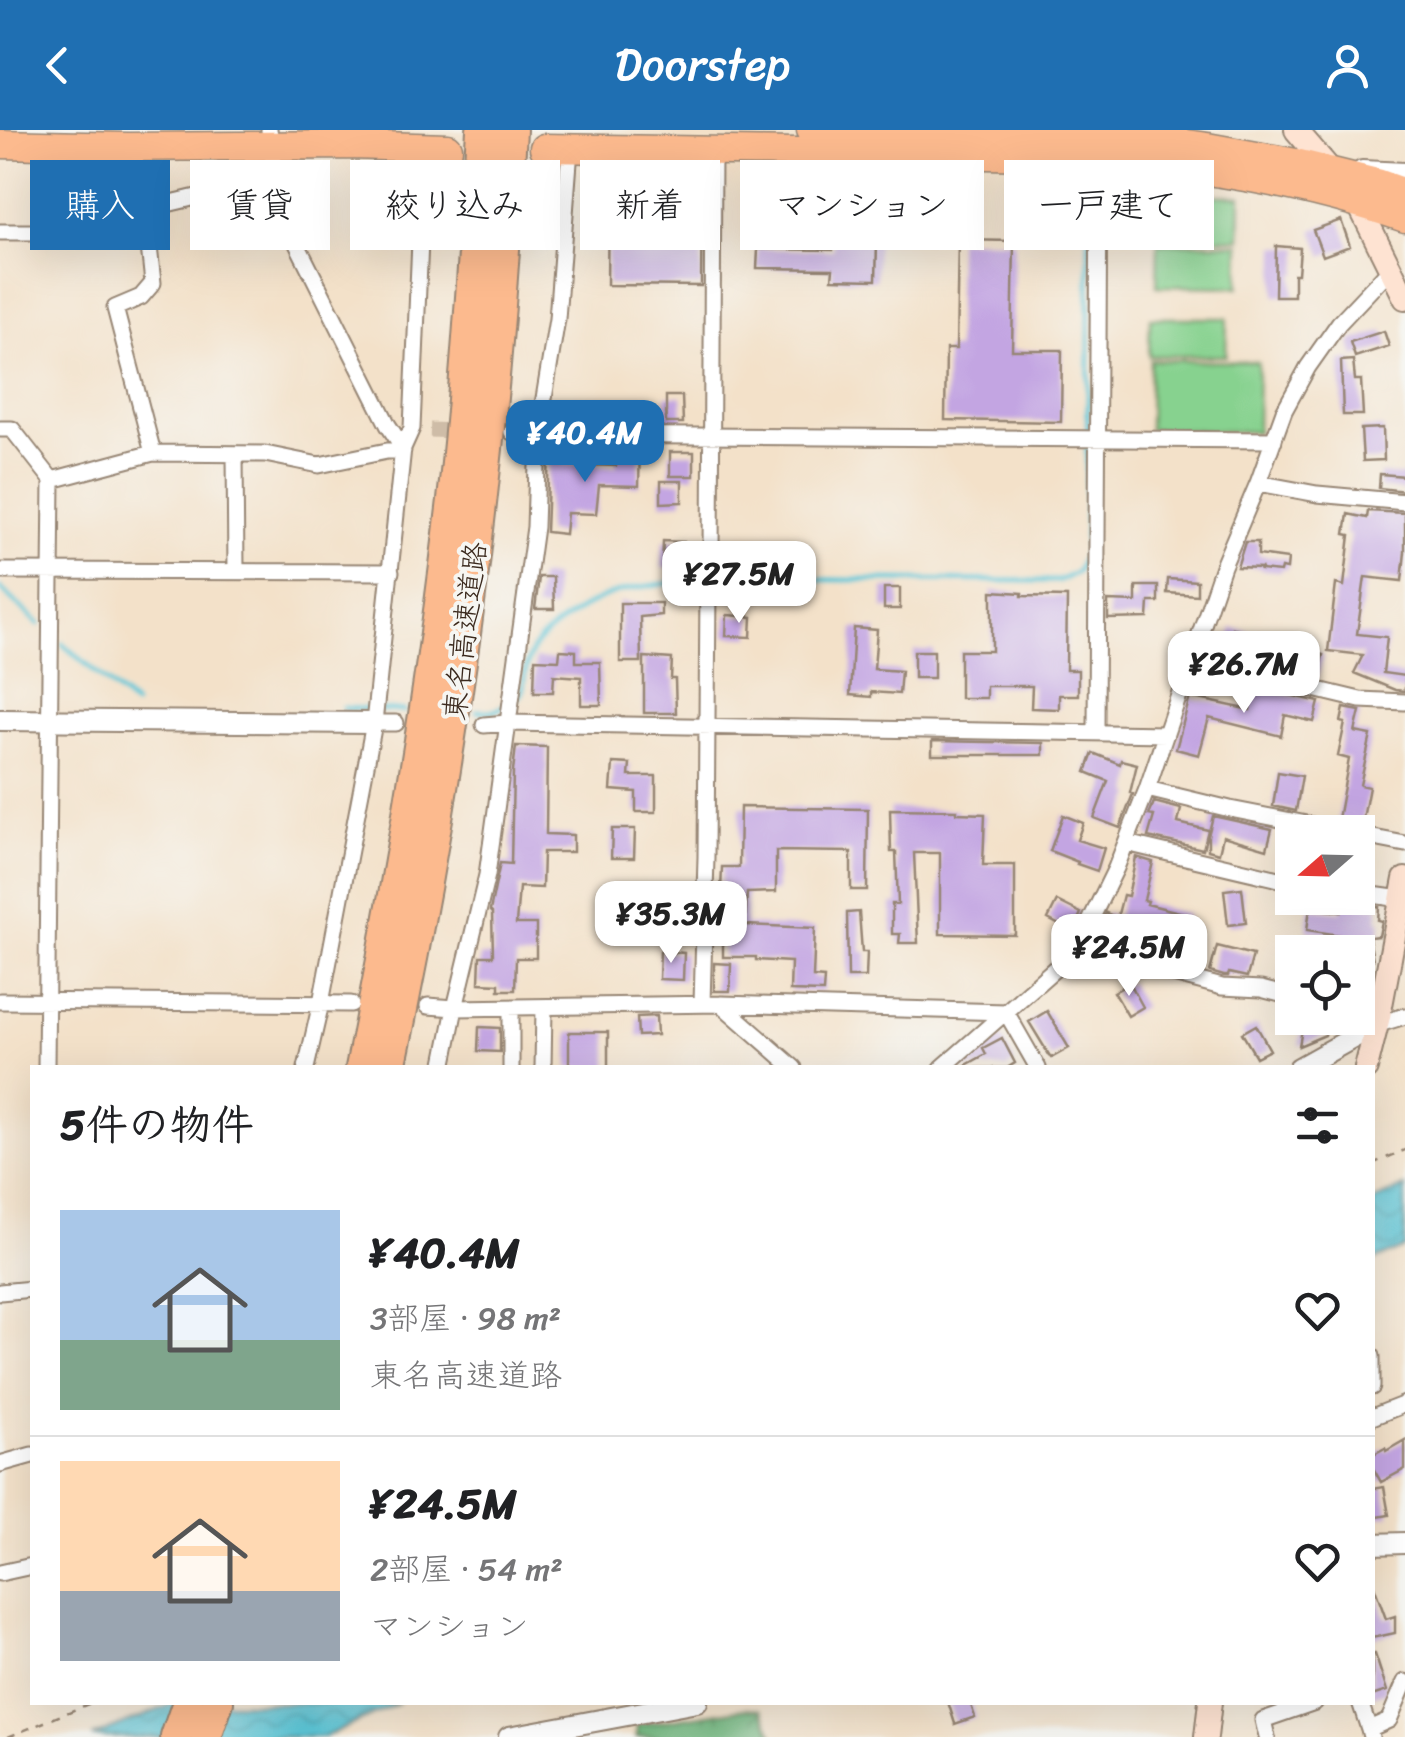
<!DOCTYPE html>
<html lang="ja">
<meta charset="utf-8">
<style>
:root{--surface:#fff;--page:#f6f6f6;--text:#202124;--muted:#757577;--line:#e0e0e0;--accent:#1f6fb2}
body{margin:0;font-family:Sriracha,"Klee One",sans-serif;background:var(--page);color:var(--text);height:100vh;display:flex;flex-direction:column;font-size:38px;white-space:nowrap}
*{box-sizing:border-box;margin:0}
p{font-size:32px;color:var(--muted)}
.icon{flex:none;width:55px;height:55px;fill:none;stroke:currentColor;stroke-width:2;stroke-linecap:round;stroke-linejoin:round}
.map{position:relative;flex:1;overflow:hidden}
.drawer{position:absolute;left:30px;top:935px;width:1345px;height:640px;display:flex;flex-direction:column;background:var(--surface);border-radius:0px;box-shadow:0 10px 40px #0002}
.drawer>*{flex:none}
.banner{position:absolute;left:30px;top:30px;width:1345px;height:90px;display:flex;gap:20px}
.needle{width:65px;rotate:250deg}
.controls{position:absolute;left:1275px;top:685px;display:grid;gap:20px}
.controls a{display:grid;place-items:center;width:100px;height:100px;border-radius:0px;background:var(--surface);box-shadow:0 10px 40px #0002;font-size:50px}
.price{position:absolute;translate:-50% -85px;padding:0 22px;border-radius:20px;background:#fff;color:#222;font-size:32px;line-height:65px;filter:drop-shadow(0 2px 5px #0008)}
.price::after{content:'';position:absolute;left:50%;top:60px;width:30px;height:22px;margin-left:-15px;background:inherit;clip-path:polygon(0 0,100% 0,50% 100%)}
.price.on{background:var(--accent);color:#fff}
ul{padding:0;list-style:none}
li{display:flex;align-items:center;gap:30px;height:250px;padding:0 30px}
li+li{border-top:2px solid var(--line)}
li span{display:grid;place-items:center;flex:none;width:280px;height:200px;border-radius:0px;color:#555}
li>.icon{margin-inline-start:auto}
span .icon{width:120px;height:120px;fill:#fffc;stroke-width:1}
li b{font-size:42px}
h2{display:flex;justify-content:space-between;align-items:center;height:120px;padding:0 30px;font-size:42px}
.chip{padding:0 35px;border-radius:0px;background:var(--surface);box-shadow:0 10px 40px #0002;font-size:35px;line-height:90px}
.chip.on{background:var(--accent);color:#fff}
header{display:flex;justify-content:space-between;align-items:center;height:130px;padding:0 30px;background:var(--accent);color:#fff;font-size:45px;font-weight:600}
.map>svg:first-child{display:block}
.grass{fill:#87d28f;stroke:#617e56;stroke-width:2.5}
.forest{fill:url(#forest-crowns);stroke:#546f4c;stroke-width:2.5}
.water{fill:url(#water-waves);stroke:#4b787a;stroke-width:2.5}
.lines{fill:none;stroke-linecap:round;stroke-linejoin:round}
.stream{stroke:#5bc5d6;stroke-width:5}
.building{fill:#c3a5e2}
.minor-tunnel{stroke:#cebca7;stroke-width:15;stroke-dasharray:15 8;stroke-linecap:butt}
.minor-casing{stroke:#978674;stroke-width:19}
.tertiary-casing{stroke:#978674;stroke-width:24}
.secondary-casing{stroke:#978674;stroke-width:26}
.trunk-casing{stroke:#978674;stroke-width:31}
.motorway-casing{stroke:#978674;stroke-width:34}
.path{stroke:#978674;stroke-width:2.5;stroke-dasharray:8 8;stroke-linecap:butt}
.minor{stroke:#fff;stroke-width:15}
.tertiary{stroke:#fff;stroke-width:20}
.secondary{stroke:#fee3d2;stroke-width:22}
.trunk{stroke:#fcba8e;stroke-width:28}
.motorway{stroke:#fcba8e;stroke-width:30}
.labels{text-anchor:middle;stroke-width:8;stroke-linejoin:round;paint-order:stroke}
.street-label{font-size:30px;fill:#3b2a1e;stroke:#f6f6f2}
</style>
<header><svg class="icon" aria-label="back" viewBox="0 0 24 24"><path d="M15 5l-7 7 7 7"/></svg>Doorstep<svg class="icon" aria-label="person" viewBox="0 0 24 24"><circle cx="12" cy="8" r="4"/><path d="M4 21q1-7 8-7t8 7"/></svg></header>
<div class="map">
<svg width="1405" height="1607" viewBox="0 0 1405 1607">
<defs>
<pattern id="forest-crowns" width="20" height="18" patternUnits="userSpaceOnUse" patternTransform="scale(2.5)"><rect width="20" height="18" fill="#6db47a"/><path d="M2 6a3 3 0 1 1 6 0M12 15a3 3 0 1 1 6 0" fill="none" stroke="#5b9363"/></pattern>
<pattern id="water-waves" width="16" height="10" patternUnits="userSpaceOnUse" patternTransform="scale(2.5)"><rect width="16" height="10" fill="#5bc5d6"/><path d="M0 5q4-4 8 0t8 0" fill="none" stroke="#50a9b7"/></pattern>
</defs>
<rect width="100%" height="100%" fill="#f6f6f2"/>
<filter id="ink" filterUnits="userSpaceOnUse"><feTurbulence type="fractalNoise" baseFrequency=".01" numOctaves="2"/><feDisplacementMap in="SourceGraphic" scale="20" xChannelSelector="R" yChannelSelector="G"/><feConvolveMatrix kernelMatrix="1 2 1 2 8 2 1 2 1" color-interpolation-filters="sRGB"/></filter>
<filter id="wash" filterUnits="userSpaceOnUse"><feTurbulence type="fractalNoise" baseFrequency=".0048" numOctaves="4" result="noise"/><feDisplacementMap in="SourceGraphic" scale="40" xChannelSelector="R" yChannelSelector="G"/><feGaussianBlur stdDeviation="2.25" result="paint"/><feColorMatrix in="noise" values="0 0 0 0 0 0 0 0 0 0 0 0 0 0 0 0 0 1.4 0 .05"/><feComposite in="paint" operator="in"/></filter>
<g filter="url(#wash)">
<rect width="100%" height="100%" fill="#f3e1c9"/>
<path class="grass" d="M1159 65 1241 66 1240 109 1158 108Z
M1158 113 1240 114 1239 157 1157 156Z
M1150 188H1227L1226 226H1149Z
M1150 230 1258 232 1257 302 1149 299Z"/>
<path class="forest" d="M746 1578 762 1579 774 1607H636L637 1595Z"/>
<path class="water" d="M1405 1057V1118L1373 1131V1071Z
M175 1573H399L324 1607H92Z"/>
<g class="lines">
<path class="stream" d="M0 458 39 494
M63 514 134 575
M516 568 522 563C525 549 525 532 533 519 545 501 587 473 607 466 652 449 719 451 767 450 864 449 962 451 1059 451L1077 442 1085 421 1089 220V45
M343 578 404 581
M477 581H495L506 574"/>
</g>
<g id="blocks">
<path class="building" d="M620 45 702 46 701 156 607 155 608 68H620Z
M834 73 878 74 876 150 832 149 833 139 757 138 758 119 833 120Z
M1341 90 1350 116 1323 126 1313 100Z
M958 110 1014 111 1012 220H1062L1061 292 945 290 946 219H956Z
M1276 116 1300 118 1298 144H1294V166H1275Z
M1384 201 1389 216 1355 227 1350 212Z
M1353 230 1355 250H1361L1363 285H1343L1341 231Z
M666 266H682L683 293H666Z
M1383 298 1384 330 1363 331 1361 299Z
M617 317H640L639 356 599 355 596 384 567 383 565 404 546 402 549 324 564 325 563 334 616 336Z
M670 322H694V346H670Z
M1380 344 1405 346V361L1379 358Z
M661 351H682V372L661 373Z
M1368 381 1405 383V422L1402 451 1365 447 1357 504 1387 507 1383 543 1405 546V561L1395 560 1354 543 1363 525 1328 521 1336 454 1344 456 1350 405 1345 404 1348 384 1367 388Z
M663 411 684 412 683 439 662 438Z
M1245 412H1258V425L1288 429 1287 439 1281 438 1280 442 1260 440 1261 438 1237 437Z
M539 447H553L554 479H535Z
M1168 449 1197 451V465L1167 463Z
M1136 456H1158V472H1149L1148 488 1108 489V471L1136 472Z
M884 458H900V479H884Z
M992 461 1022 463V466L1067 467 1066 540H1078V565H1059V579L1031 578 1032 556H986V568H960V521H992Z
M620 473H661V485L640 487 641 532H620Z
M727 485 752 487 751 507 726 506Z
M854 498 877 500 874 539 901 541 899 564 871 562V567L850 565Z
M1232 498 1248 501 1245 521 1300 530 1303 520 1323 525 1317 548 1225 526 1205 524 1210 509 1229 515Z
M560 520 576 521V532H600L601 575H581V547L554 545 553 562H534L535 529 559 530Z
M914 521H934V548H914Z
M644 527 672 529 671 549H675L676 583H644Z
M1253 556 1319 572 1314 592 1285 585 1281 606 1209 588 1199 625 1176 619 1190 567 1250 580Z
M1344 578 1360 581 1355 602 1371 605 1360 655 1369 657 1362 694 1338 689 1349 629 1338 626 1345 593 1341 592Z
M932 611 1043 613V625H932Z
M516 616 547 617 546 704 573 705V722H543L542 758 519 757 516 794H536V828H516L515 860H499V854L479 853 480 826H493L492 783 490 781 500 733 511 734 513 641Z
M1093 623 1120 634 1121 630 1137 634 1130 663 1133 664 1120 698 1094 688 1108 651 1086 642Z
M613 633 630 634 629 646H656V682H636V662L611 660Z
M1278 642 1302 646 1296 681 1273 676Z
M1154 672 1181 679 1178 693 1208 700 1203 719 1148 707 1154 686 1149 685Z
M740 677 868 679 867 760H851V722L776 721V762L747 763 745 795 815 798 813 847 824 848 823 862 790 861 791 832 756 830V827H723V804L727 805 728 761H721L722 737H739Z
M890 679 957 680V683L985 684 983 735H1015V805L940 804V723H914L918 813H899L900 804H892V774H898L896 722H891Z
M1063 685 1083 693 1077 710 1104 718 1097 741 1077 734 1078 732 1050 721Z
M1213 686 1272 699 1267 719 1223 706 1219 723 1208 720V706Z
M612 699H635L634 728H611Z
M1358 723 1372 724 1369 753 1358 752Z
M1136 727 1153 732 1144 770 1148 771 1147 774 1187 784 1179 819 1148 811 1142 824 1097 803 1106 783 1117 788 1123 765 1128 766Z
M1242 758 1246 793 1228 795 1224 760Z
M1343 768H1348L1356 774 1379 777 1378 790 1382 791 1379 806 1369 807 1373 830 1358 832V822H1343L1340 805 1307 800 1310 778 1341 782Z
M1057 771 1081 783 1076 794 1073 793 1069 800 1048 789Z
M859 782 862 822H867L866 847H848L847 783Z
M1217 816 1253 825 1247 847 1229 843 1228 846H1224L1210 842Z
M660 821 684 823 683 850 659 849Z
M714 833 731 834 730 861H714Z
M1130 853 1143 877 1128 886 1114 862Z
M1047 881 1069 918 1051 928 1029 892Z
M656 886 657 905 638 906 637 887Z
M1304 888H1328L1325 905 1299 916Z
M1256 895 1270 920 1256 927 1242 903Z
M479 897 500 898V922L478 921Z
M569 902H608V938H569Z
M1002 908 1015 933 1007 938H961L986 924 983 918Z
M1405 1310V1339L1381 1352 1372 1336V1325L1385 1318 1386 1321Z
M1384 1357 1389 1385 1372 1388V1359Z
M1372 1456H1374L1386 1489 1395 1486V1503L1372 1508Z
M1372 1524H1375L1387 1561 1372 1566Z
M948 1572H970L975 1587 955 1594Z"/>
</g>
</g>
<g filter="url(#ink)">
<use href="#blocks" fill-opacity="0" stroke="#978674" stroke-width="2.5"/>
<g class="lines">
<path class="minor-tunnel" d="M430 300 466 301"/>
<g class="minor-casing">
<path id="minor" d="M269 0 273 17 272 54 283 86 388 295 403 318
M145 79 153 153 141 167 115 178 153 323
M0 102H49L247 55 272 54
M0 299H12L52 350 46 938
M512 302 538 305 1274 310
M235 324 236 441
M52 350 153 323 265 324 319 335 387 321H403
M1258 353 1317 364 1405 372
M0 441 391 442
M1189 534 1223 537 1360 570 1405 572
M374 593H396
M484 595 507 593 1166 604
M1096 602 1099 27
M1147 659 1230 679 1347 702
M1358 705 1405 714
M1126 713 1292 752
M1358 763 1401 769
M1076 820 1099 824 1222 857 1261 859 1292 867
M0 871 351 874
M702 874 706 727 708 456 711 427 713 21
M721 874 794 938
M428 876 455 878 721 874 1006 882 1038 938
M1358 882 1379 886
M1376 895 1405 886
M306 938 321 873 374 593 403 318 412 298 424 17
M443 938 455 878 487 745 535 397 538 305 557 189 570 19
M511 938V878
M543 938 544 877
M942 938 1076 820 1116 738 1147 659 1223 436 1258 353 1284 281 1308 237 1339 193 1391 138
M0 1162 32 1159
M1372 1226V1257
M1372 1287 1405 1274
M0 1334 32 1325
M0 1443 32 1436
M1360 1572 1369 1599
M1267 1607 1263 1590 1315 1572
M1371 1607 1369 1599 1389 1590 1405 1552"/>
</g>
<g class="tertiary-casing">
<path id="tertiary" d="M1362 41 1405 43
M0 590 374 593
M1299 938 1376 895
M1372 1414 1405 1413
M509 1607 697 1572"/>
</g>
<g class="secondary-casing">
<path id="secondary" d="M1296 0 1357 71 1405 168
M1366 938 1379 886 1405 749
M1206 1607 1210 1572"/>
</g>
<g class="trunk-casing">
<path id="trunk" d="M811 0 1104 2 1207 17 1296 33 1377 53 1405 63
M0 14 128 17 350 15 448 18
M544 18 1099 27C1203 38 1306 53 1405 88"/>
</g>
<g class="motorway-casing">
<path id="motorway" d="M361 938C399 749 431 561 453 370 467 247 474 123 482 0
M390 938C455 629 496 315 511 0
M176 1607 188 1572
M206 1607 218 1572"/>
</g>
<path class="path" d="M1372 1034 1405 1020
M8 1607 93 1572"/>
<use href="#minor" class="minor"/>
<use href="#tertiary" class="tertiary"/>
<use href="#secondary" class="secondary"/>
<use href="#trunk" class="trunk"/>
<use href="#motorway" class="motorway"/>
</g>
</g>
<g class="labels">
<g class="street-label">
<text transform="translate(465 501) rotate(-83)" y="10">東名高速道路</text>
</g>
</g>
</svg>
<div class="controls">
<a><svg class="needle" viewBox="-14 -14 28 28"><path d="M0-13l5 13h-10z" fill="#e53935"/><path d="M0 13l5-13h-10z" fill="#757577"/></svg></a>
<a><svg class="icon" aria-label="locate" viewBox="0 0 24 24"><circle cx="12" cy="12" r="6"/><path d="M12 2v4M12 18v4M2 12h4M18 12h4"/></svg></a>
</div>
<b class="price on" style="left:585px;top:355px">¥40.4M</b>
<b class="price" style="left:739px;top:496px">¥27.5M</b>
<b class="price" style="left:1244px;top:586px">¥26.7M</b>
<b class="price" style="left:671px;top:836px">¥35.3M</b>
<b class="price" style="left:1129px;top:869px">¥24.5M</b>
<div class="banner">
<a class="chip on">購入</a>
<a class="chip">賃貸</a>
<a class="chip">絞り込み</a>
<a class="chip">新着</a>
<a class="chip">マンション</a>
<a class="chip">一戸建て</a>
</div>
<section class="drawer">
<h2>5件の物件<svg class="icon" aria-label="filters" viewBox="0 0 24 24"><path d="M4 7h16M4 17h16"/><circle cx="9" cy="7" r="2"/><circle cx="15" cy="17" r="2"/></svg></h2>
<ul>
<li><span style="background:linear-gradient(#a9c7e8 65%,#7fa58c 0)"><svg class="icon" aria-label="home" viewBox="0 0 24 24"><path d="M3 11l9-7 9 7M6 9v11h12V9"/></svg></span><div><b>¥40.4M</b><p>3部屋 · 98 m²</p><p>東名高速道路</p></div><svg class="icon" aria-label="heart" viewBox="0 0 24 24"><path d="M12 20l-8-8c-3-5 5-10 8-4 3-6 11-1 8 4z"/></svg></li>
<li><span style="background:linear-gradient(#ffd9b3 65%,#9aa5b1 0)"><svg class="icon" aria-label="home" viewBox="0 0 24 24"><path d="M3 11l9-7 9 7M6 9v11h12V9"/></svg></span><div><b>¥24.5M</b><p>2部屋 · 54 m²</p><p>マンション</p></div><svg class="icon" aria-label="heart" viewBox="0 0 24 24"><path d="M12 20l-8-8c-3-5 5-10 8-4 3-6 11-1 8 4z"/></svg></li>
</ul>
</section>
</div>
